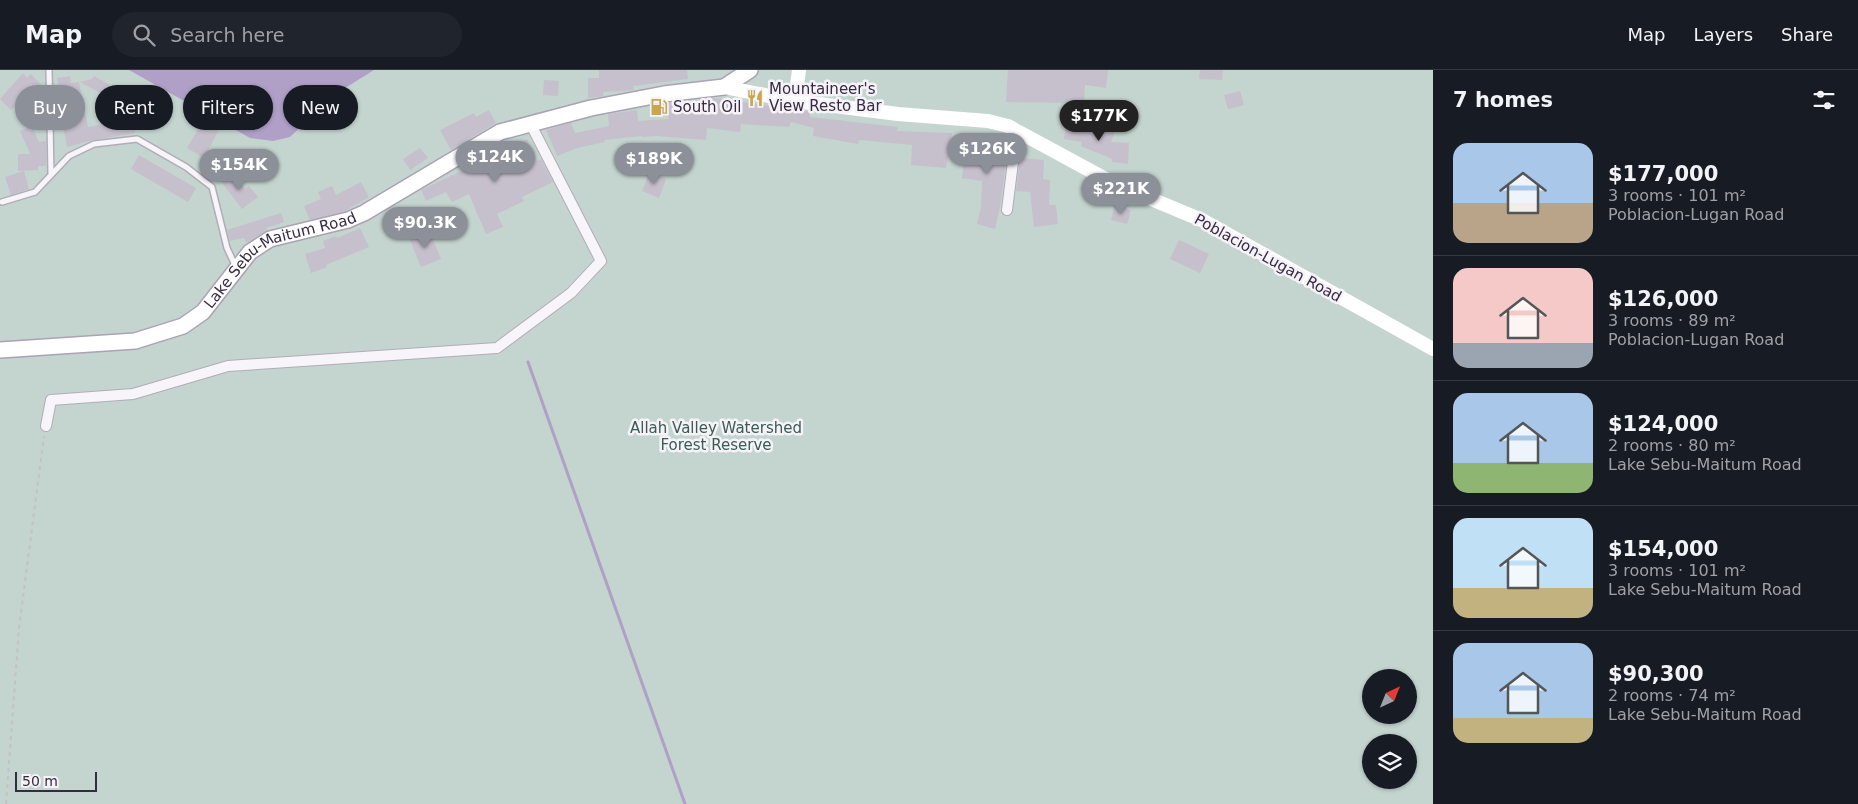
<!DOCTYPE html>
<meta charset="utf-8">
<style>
:root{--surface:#171b24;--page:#20242c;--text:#f1f3f6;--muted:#9ea1a6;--line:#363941;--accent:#8c9099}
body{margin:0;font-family:"DejaVu Sans",sans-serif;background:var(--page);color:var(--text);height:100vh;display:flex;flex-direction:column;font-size:19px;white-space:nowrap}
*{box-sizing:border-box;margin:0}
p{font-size:16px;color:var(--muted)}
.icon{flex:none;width:28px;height:28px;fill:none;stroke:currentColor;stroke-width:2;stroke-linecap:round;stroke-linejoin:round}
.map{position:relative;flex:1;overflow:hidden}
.panel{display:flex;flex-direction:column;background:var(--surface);width:425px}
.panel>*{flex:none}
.top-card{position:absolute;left:15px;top:15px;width:475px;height:45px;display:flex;gap:10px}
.needle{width:32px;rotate:43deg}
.buttons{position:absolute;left:1362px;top:599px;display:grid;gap:10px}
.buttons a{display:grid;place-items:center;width:55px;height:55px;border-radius:50%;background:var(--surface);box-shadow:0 1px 4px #0004;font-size:25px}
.scale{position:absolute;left:15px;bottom:12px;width:82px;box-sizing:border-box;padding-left:5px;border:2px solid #372b42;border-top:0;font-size:14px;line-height:18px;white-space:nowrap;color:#372b42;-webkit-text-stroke:4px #f5f2f8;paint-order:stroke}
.price{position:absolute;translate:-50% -42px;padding:0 11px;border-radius:18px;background:var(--accent);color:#fff;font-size:16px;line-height:32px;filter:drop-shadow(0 1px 2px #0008)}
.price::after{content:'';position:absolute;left:50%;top:30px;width:15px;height:11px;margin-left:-8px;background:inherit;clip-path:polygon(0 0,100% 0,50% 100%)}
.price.selected{background:#222;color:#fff}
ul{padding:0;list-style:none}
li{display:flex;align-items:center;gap:15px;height:125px;padding:0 20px}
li+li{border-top:1px solid var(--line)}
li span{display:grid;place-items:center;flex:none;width:140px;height:100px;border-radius:15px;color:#555}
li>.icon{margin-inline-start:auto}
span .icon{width:60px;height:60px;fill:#fffc;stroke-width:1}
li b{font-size:21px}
h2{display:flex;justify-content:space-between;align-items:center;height:60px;padding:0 20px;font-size:21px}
.pill{padding:0 18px;border-radius:22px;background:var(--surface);box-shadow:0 1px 4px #0004;font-size:18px;line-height:45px}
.pill.selected{background:var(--accent);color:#fff}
header{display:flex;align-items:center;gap:30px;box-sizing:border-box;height:70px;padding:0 25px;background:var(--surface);border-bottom:1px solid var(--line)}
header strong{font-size:24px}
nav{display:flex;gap:28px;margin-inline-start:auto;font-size:18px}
.search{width:350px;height:45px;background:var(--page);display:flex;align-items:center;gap:12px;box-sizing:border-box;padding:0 18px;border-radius:28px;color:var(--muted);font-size:19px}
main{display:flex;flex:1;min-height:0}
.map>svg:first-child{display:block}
.green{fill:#c4d4ce;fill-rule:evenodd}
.water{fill:#b0a0c8}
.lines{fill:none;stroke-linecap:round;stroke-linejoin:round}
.stream{stroke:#b0a0c8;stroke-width:3}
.building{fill:#c6c0cd}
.lane-casing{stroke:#b2acb8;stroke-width:8}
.street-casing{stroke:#b2acb8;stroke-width:12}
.primary-casing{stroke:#aba2b5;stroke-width:18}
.path{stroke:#c5c0c9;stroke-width:2;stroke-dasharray:4 4;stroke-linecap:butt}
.lane{stroke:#f7f5f9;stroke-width:5}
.street{stroke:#f7f5f9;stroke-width:10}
.secondary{stroke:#fff;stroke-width:14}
.primary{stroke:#fff;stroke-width:15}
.labels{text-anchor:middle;stroke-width:5;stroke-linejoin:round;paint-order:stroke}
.poi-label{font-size:15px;fill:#372b42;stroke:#f5f2f8;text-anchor:start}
.street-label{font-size:15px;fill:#372b42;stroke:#f5f2f8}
.park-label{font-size:15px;fill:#395d52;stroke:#f5f2f8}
</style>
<header>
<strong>Map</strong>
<div class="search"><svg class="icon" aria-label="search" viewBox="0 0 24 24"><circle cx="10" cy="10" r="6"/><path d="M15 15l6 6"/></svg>Search here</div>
<nav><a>Map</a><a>Layers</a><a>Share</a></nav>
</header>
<main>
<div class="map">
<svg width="1433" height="734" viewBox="0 0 1433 734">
<rect width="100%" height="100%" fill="#e6e3ea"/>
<path class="green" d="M0 0H1433V734H0ZM1371 608H1409V645H1371ZM1371 672H1409V710H1371Z"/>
<path class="water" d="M129 0H374L334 25 290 67 273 71 250 68Z"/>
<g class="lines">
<path class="stream" d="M528 292 685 734"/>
</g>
<path class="building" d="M599 0H687L688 9 633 16 634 20 603 22V26L588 28V8H599Z
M1008 0H1108L1106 18 1085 15 1084 33 1006 32Z
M1200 0H1223L1222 10 1199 9Z
M23 3 27 8 31 4 45 19V35L38 36 36 14 11 40 0 29Z
M70 6 71 13 79 12 88 57 133 49 135 63 93 70 67 77 59 34H54V18H59L57 8Z
M94 6 110 15 104 25 80 12 92 9Z
M544 10 559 11 558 26 543 25Z
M1240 21 1244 35 1228 39 1224 25Z
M713 28 807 41 810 43V47L898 57 897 61 952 63 946 98 911 95 912 75 859 70 858 74 813 66 814 58 791 52 789 57 741 54 740 62 707 58 706 70 656 66 642 67V66L604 70 605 72 577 78 557 86 546 60 571 53 575 63 609 56 608 44 637 40 638 51 668 49 669 33 712 36Z
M489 40 496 53 451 80 440 60 474 43 476 47Z
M204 49 220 58 204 88 187 78Z
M1066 54 1082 56 1104 65 1108 54 1116 58 1111 72 1129 73 1128 94 1112 92V89L1081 76 1082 72 1064 69Z
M32 56 39 72 46 71V96H38V100L18 101V84H30L20 61Z
M967 67 1009 72 1000 137 995 159 977 154 981 137 982 111 962 108Z
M527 69 537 91 541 89 553 112 522 127 524 131 497 144 503 157 486 164 469 124 452 132 446 122 426 131 421 120 470 97 467 92 480 86 483 91Z
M420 78 428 88 410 100 403 89Z
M139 85 196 118 188 132 131 99Z
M1020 88 1044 90 1043 109 1050 110 1049 135H1056L1058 154 1034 157 1030 122 1016 121Z
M24 101 29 119 11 125 5 107Z
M231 102 245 119 249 116 258 127 242 139 220 110Z
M650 102 666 109 659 128 642 121Z
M361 112 369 127 343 142 310 150 304 136 321 129 318 122 332 116 336 125Z
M1115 135 1131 140 1127 154 1111 150Z
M281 143 284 152 266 158 267 160 250 171 246 172 244 168 230 171 227 160Z
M360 158 369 177 326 195 327 197 311 203 305 184 325 178 323 171 336 166 337 168Z
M430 162 441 189 421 197 410 170Z
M1179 170 1209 184 1200 203 1170 189Z"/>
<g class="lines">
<g class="lane-casing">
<path id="lane" d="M49 0 51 104
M2 132 35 122 69 86 94 74 137 69 186 97 212 117 227 178 235 195"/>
</g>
<g class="street-casing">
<path id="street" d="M1007 140 1017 60
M46 356 51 330 133 324 228 296 497 278 571 223 601 191 530 53"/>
</g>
<g class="primary-casing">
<g id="primary">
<path id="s1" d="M0 280 135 271 183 256 203 242 250 182 270 169 348 150 364 143 500 62 591 38 664 24 724 17 750 0"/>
</g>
</g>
<path class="path" d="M6 734 19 558 44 366"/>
<use href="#lane" class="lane"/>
<use href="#street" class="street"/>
<path class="secondary" d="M724 17 795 31 898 44 988 51 1008 56 1113 113 1204 151 1433 279
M795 31 799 0"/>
<use href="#primary" class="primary"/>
</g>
<defs>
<g id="restaurant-bare" transform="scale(1.35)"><path d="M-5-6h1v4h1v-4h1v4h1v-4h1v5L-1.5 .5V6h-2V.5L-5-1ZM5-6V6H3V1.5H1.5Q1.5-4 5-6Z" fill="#c8a74e" stroke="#f5f2f8" stroke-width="2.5" paint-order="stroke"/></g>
<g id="fuel-bare" transform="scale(1.35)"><path d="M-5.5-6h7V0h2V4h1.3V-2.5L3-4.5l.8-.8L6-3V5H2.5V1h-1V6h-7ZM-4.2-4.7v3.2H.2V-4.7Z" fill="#c8a74e" stroke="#f5f2f8" stroke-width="2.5" paint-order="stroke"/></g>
</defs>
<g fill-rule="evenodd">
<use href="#restaurant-bare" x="755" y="28"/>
<use href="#fuel-bare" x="659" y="37"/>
</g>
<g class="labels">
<g class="poi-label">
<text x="769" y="24">Mountaineer's<tspan x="769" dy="17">View Resto Bar</tspan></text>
<text x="673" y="42">South Oil</text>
</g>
<g class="street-label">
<text transform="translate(1268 188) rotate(29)" y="5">Poblacion-Lugan Road</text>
<text dy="5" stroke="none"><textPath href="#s1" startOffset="308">Lake Sebu-Maitum Road</textPath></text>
</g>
<g class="park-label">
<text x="716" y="363">Allah Valley Watershed<tspan x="716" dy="17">Forest Reserve</tspan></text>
</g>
</g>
</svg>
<div class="buttons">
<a><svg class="needle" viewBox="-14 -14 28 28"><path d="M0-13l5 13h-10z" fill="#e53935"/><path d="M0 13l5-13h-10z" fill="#9ea1a6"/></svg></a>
<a><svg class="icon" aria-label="layers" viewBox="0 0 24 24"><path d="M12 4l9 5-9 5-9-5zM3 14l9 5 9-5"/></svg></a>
</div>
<div class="scale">50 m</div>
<b class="price selected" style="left:1099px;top:72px">$177K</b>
<b class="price" style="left:987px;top:105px">$126K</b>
<b class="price" style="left:495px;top:113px">$124K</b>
<b class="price" style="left:654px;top:115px">$189K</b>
<b class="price" style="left:239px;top:121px">$154K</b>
<b class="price" style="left:1121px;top:145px">$221K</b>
<b class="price" style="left:425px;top:179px">$90.3K</b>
<div class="top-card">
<a class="pill selected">Buy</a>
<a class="pill">Rent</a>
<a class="pill">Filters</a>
<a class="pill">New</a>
</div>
</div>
<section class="panel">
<h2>7 homes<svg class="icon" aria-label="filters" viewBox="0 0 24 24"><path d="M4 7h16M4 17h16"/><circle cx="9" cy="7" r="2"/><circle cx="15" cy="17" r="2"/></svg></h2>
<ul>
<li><span style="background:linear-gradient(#a9c7e8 60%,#b9a48a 0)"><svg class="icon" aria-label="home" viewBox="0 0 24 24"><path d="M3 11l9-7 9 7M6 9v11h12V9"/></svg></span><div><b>$177,000</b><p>3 rooms · 101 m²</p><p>Poblacion-Lugan Road</p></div></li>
<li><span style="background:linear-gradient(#f6c9c9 75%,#9aa5b1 0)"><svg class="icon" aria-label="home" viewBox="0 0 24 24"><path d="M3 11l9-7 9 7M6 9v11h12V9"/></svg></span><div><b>$126,000</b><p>3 rooms · 89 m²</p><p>Poblacion-Lugan Road</p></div></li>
<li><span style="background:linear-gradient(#a9c7e8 70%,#8fb573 0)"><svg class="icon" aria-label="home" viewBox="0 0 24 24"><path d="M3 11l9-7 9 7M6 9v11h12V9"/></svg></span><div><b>$124,000</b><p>2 rooms · 80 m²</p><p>Lake Sebu-Maitum Road</p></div></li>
<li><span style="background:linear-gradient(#bfe0f5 70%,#c2b280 0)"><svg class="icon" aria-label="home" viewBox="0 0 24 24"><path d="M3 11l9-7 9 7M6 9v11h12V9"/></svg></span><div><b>$154,000</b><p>3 rooms · 101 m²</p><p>Lake Sebu-Maitum Road</p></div></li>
<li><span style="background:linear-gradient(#a9c7e8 75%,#c2b280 0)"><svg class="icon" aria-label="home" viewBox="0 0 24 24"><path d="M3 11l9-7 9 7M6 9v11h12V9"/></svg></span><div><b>$90,300</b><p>2 rooms · 74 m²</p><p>Lake Sebu-Maitum Road</p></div></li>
</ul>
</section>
</main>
